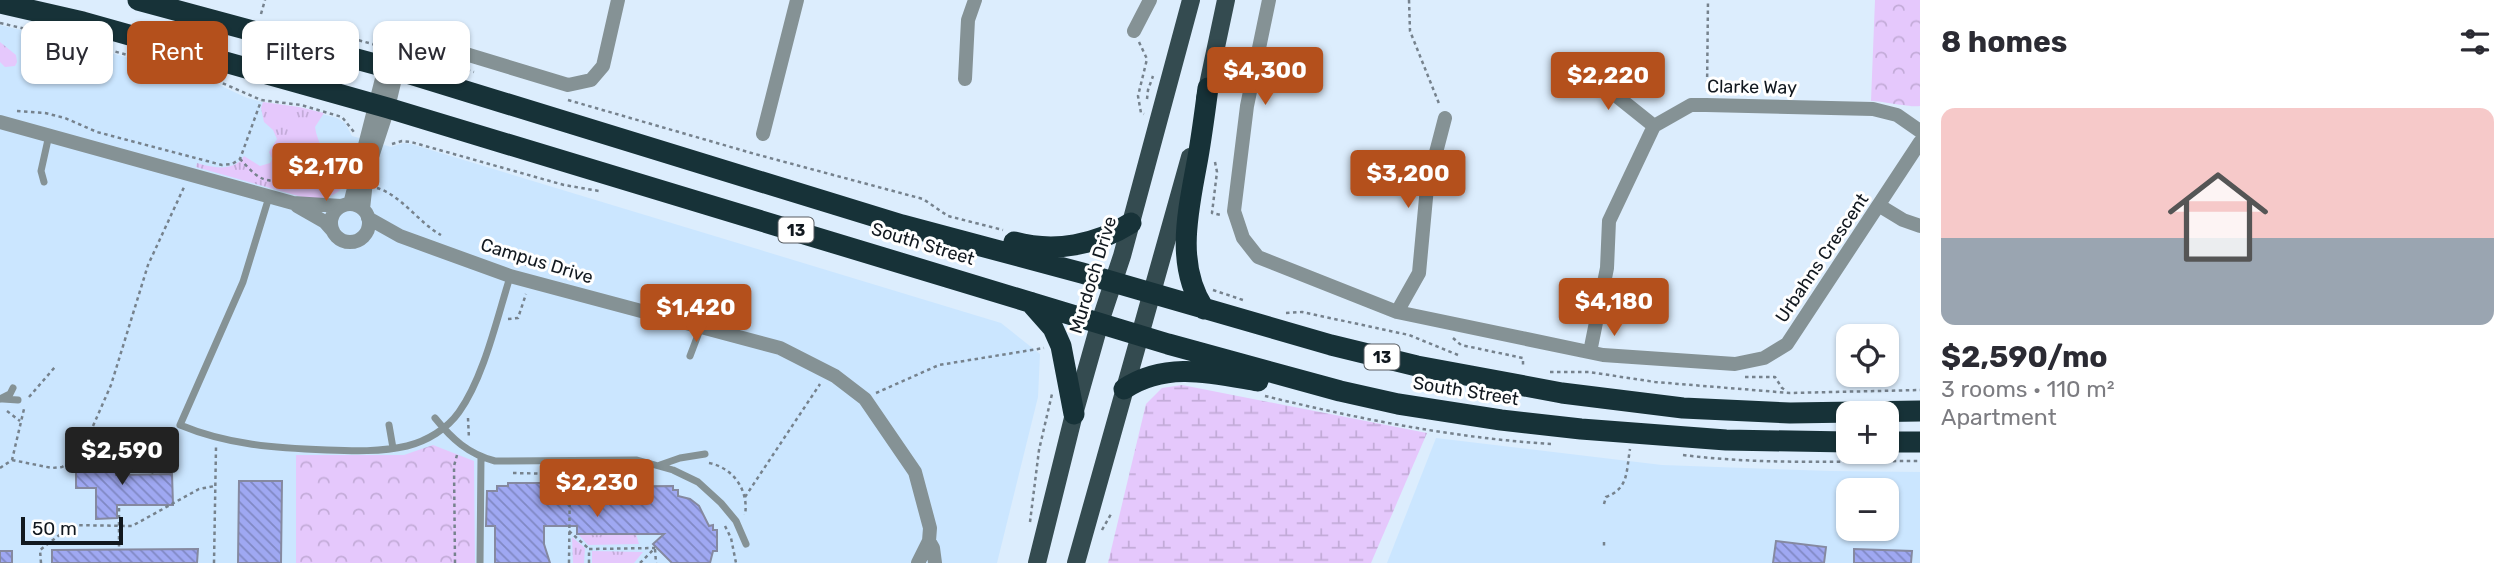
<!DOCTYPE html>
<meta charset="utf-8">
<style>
:root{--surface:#fff;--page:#f2f2f3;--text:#2b2b33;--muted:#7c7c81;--accent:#b4501c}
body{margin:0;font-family:Rubik,sans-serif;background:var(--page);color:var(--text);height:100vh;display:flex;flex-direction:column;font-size:26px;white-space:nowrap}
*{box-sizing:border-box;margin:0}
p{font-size:23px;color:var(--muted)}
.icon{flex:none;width:38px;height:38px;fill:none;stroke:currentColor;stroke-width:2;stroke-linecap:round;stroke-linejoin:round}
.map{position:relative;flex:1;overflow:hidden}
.sheet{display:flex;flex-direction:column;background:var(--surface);width:595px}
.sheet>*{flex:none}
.top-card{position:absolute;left:21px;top:21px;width:665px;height:63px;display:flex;gap:14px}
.tools{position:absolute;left:1836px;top:324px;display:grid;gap:14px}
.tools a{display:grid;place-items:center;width:63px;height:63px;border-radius:14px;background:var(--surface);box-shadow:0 2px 5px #0004;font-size:35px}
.scale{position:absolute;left:21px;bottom:18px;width:102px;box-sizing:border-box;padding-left:7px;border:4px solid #11181f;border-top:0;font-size:19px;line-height:24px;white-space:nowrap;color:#11181f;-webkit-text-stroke:5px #fff;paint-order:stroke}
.price{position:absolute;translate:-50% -60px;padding:0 16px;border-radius:7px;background:var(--accent);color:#fff;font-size:23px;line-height:46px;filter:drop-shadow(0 2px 4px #0008)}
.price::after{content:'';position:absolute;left:50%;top:42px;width:21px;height:16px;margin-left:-10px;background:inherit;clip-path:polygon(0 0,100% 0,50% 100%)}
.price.selected{background:#222;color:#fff}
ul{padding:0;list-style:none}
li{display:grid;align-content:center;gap:14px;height:371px;padding:0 21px}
li span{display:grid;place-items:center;height:217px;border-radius:14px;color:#555}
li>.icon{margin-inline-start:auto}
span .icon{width:126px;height:126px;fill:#fffc;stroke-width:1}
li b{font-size:30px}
h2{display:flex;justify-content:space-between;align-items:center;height:84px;padding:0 21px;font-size:30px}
.pill{padding:0 24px;border-radius:14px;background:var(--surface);box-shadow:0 2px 5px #0004;font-size:24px;line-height:63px}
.pill.selected{background:var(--accent);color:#fff}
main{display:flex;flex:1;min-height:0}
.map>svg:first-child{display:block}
.built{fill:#cbe6ff;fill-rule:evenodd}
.grass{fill:url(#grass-tufts)}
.forest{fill:url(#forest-crowns)}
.wetland{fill:url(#wetland-marsh)}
.building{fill:url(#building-back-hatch);stroke:#8589a0;stroke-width:2}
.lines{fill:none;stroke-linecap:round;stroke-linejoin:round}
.path{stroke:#76828d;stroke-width:2.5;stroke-dasharray:3.5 3.5;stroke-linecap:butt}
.lane{stroke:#859295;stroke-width:7}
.street{stroke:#859295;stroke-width:14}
.primary{stroke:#344b50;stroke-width:18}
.highway{stroke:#173238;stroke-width:21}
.labels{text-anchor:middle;stroke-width:6;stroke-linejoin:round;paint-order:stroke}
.shield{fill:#fff;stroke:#585d62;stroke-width:2}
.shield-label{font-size:16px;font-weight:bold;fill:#11181f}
.street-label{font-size:18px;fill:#11181f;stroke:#fff}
</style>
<main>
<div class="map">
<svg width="1920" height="563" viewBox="0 0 1920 563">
<defs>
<pattern id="grass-tufts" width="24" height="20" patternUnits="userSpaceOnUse" patternTransform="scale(1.75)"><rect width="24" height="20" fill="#e5c8fc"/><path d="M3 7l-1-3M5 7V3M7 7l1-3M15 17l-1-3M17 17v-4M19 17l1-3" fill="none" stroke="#c3abd8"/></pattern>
<pattern id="forest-crowns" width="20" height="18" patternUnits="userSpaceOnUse" patternTransform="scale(1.75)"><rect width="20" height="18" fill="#e5c8fc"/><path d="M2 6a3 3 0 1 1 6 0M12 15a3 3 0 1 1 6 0" fill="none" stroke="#c3abd8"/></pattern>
<pattern id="wetland-marsh" width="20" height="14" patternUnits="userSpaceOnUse" patternTransform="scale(1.75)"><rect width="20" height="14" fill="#e5c8fc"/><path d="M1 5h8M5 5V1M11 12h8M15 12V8" fill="none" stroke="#c3abd8"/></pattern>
<pattern id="building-back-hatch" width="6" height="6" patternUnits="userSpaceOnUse" patternTransform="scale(1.75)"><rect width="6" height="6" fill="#9fa8f2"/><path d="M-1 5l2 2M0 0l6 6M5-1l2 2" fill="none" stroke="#8088c3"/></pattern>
</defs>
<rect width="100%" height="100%" fill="#dcedfd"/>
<path class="built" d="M0 25 83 45 213 82 247 98 274 105 299 108 337 118 345 123 352 136 391 147 404 143 411 144 1001 323 1040 354 1038 397 997 563H0Z
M1436 438 1662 465 1830 471 1920 472V563H1387ZM1848 490H1886V528H1848Z"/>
<path class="grass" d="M0 42 16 55 17 62 15 66 5 67 0 62Z
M263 102 299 107 324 113 315 127C317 144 330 160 335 176H347L349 179C337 199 322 200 302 197L196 167 197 163C213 168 234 172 244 156L260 166 270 163 272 159 269 152 277 139 273 130 264 122 261 108Z
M578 534H636L639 544 588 545Z
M572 537 585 548 584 563H573Z
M592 551 643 552 634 563H592Z"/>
<path class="forest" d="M1875 0H1920V106C1913 108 1882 101 1871 101Z
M433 445 474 461 475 563H296V455H404Z"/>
<path class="wetland" d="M1182 385 1427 433 1371 563H1108L1146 404 1162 388Z"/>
<path class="building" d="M116 459V475L172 474 173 505H117V518L96 519V488H76V471L84 460Z
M239 481H282L281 563H238Z
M508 483H545V486L564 487 673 486V490H678V496L690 499 699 506 709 526 713 525V530H717V551H713L710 563H672L653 544 664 534H577V526H544V544L550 563H495V526H486L487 491H497V486H508Z
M1776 541 1826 547 1824 563H1773Z
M198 549 197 563H52V550Z
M1854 549 1912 551 1911 563H1854Z
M0 551H12V563H0Z"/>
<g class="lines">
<path class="path" d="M1409 0 1410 31 1440 106
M261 14 265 0
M0 23 74 40 213 79 261 100 301 105 342 117 354 132
M325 31 474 72
M1139 42 1147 59 1138 96 1141 113 1144 114
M1707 91 1708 0
M1147 99 1148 90 1153 76
M568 100 755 154 923 199 948 216 1003 230
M17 111 45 113 65 118 97 132 222 165 232 164 240 159 261 101
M392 144 402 141 411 142 564 185 599 191
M240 159C246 165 253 174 261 178 279 187 323 175 345 174
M1215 162 1217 172 1212 213 1221 215
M377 188C401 195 419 223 441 235
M497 255 527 265
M1213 290 1246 301
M1286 313 1302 312 1409 335 1458 355
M508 319 518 318 526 294
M1453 338 1461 345 1523 358V368
M1550 372H1589L1655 382 1790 393 1920 390
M1745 377H1775L1782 388 1787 391
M876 393 939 365 1044 348
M1265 396C1359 419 1455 438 1551 444
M29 397 55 367
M7 411 20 421
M468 418 469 439
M89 438 155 474
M1683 455C1762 465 1841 461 1920 461
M12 460 52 468 62 467 79 458 111 385 148 265 185 185
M709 463C734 468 749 491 745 515
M0 468 12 460 24 409
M513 473 653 476
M745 497 820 384
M1604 504 1606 497C1629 488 1626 472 1630 449
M119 508V549
M1030 522 1039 450 1052 394
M725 526 731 538 736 563
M1102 530 1111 514
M569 531 588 548
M1604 542V549
M655 549 656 563
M41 563 40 550 62 533 66 525 132 526 199 489 215 486
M214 563 216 447
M455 563 454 466 457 455
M569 563 570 473
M589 563V549L655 548
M640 563 655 548"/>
<path class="lane" d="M44 182 41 171 49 135
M269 197 243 282 180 425C228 445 275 448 327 450 353 451 381 452 407 446 427 441 447 429 459 412 484 377 497 318 510 277
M690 356 701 327
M0 399 10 394 13 388
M3 399 18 400
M435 418C452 439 468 454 495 461L637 460 673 470 698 482 721 503 736 521 746 544
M389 425 393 448
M660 465 680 458 705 454
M480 563 481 457"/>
<path class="street" d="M1269 0 1247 106 1234 211 1243 238 1258 257 1397 312 1603 355 1735 364 1764 358 1787 344 1920 142
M1134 31 1150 0
M426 42 568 85 591 80 603 66 618 0
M1584 70 1654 126
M965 79 968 20 975 0
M0 122 293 203 341 206
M763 134 797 0
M350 204 385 67
M331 223a19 19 0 1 1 38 0a19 19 0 1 1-38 0Z
M297 206 325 222 333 231
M1880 206 1903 220 1920 226
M363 209 367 172 388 108 397 70
M368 218 400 236 510 276 780 348 835 376 865 399 915 472 930 528 929 541 933 548 935 563
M1397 312 1419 273 1427 187 1445 118
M1590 352 1607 268 1609 221 1654 126 1691 105H1706L1873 109 1897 115 1920 131
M918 563 929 541"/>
<path class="primary" d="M1205 99 1226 0
M1037 563 1074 414 1100 322 1122 256 1191 0
M1076 563 1190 157"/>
<path class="highway" d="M138 0 397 70 902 225 1082 273 1331 345 1417 366 1562 393 1683 408 1790 413 1920 411
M0 3 83 22 388 108 1168 344 1340 391 1398 404 1501 420 1581 429 1726 440 1848 442
M1014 242C1055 253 1096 245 1131 223
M1030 302 1053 328 1061 346 1074 414
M1204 309C1174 263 1189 208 1198 157 1202 134 1205 111 1208 88
M1124 389C1166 361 1212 373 1258 381
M1886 442H1920"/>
</g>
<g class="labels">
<g class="shield">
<rect x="778.5" y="217.5" width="35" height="25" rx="5"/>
<rect x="1364.5" y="344.5" width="35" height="25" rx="5"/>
</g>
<g class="shield-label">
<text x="796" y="236">13</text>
<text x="1382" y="363">13</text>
</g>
<g class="street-label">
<text transform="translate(1752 87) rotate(1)" y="6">Clarke Way</text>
<text transform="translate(923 244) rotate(17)" y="6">South Street</text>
<text transform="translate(1822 258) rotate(-56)" y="6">Urbahns Crescent</text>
<text transform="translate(537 261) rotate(17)" y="6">Campus Drive</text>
<text transform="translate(1093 275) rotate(-73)" y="6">Murdoch Drive</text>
<text transform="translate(1466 391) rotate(9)" y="6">South Street</text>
</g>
</g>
</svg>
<div class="tools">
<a><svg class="icon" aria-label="locate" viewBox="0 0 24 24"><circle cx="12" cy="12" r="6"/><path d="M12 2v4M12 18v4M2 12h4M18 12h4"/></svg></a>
<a>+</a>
<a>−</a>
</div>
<div class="scale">50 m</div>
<b class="price" style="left:1265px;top:107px">$4,300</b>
<b class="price" style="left:1608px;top:112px">$2,220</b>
<b class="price" style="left:326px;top:203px">$2,170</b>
<b class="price" style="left:1408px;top:210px">$3,200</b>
<b class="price" style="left:1614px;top:338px">$4,180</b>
<b class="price" style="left:696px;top:344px">$1,420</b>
<b class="price selected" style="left:122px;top:487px">$2,590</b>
<b class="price" style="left:597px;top:519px">$2,230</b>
<div class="top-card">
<a class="pill">Buy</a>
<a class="pill selected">Rent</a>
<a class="pill">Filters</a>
<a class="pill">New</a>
</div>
</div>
<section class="sheet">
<h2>8 homes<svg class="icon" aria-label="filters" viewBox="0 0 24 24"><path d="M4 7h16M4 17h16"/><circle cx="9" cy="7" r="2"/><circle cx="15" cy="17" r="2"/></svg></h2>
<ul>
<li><span style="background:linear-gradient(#f6c9c9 60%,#9aa5b1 0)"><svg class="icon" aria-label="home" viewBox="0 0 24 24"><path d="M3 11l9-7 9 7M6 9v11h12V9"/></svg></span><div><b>$2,590/mo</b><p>3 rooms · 110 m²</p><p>Apartment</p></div></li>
</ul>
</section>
</main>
